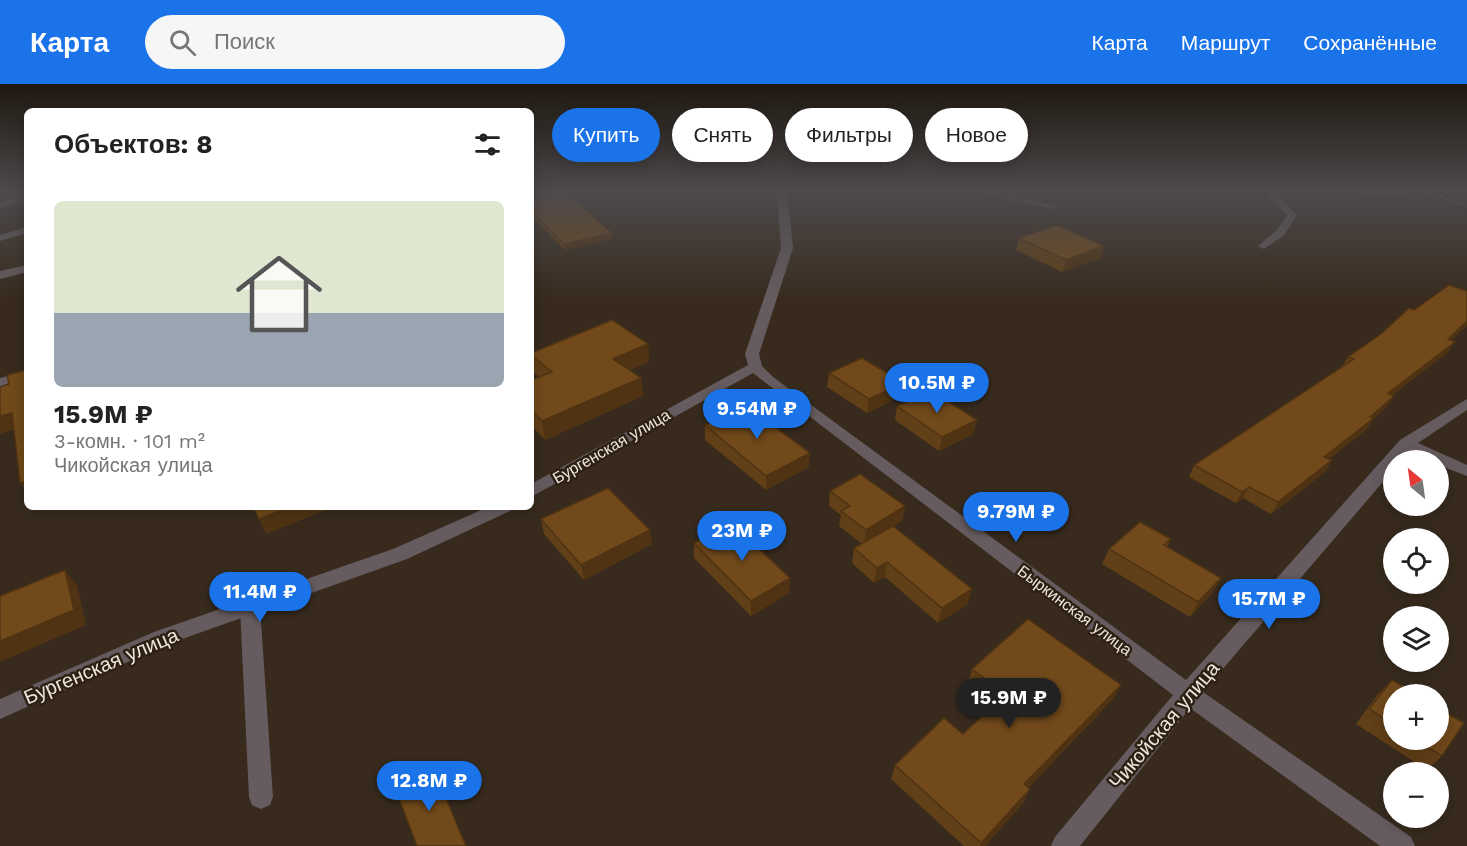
<!DOCTYPE html>
<html lang="ru">
<meta charset="utf-8">
<style>
:root{--surface:#fff;--page:#f6f6f6;--text:#222;--muted:#767676;--accent:#1a73e8}
body{margin:0;font-family:"Work Sans",sans-serif;background:var(--page);color:var(--text);height:100vh;display:flex;flex-direction:column;font-size:22px;white-space:nowrap}
*{box-sizing:border-box;margin:0}
p{font-size:20px;color:var(--muted)}
.icon{flex:none;width:33px;height:33px;fill:none;stroke:currentColor;stroke-width:2;stroke-linecap:round;stroke-linejoin:round}
.map{position:relative;flex:1;overflow:hidden}
.panel{position:absolute;left:24px;top:24px;width:510px;height:402px;display:flex;flex-direction:column;background:var(--surface);border-radius:9px;box-shadow:0 3px 15px #0003}
.panel>*{flex:none}
.guide{position:absolute;left:552px;top:24px;width:570px;height:54px;display:flex;gap:12px}
.needle{width:39px;rotate:331deg}
.controls{position:absolute;left:1383px;top:366px;display:grid;gap:12px}
.controls a{display:grid;place-items:center;width:66px;height:66px;border-radius:50%;background:var(--surface);box-shadow:0 3px 15px #0003;font-size:30px}
.price{position:absolute;translate:-50% -51px;padding:0 14px;border-radius:21px;background:var(--accent);color:#fff;font-size:20px;line-height:39px;filter:drop-shadow(0 2px 3px #0008)}
.price::after{content:'';position:absolute;left:50%;top:36px;width:18px;height:14px;margin-left:-9px;background:inherit;clip-path:polygon(0 0,100% 0,50% 100%)}
.price.current{background:#222;color:#fff}
ul{padding:0;list-style:none}
li{display:grid;align-content:center;gap:12px;height:318px;padding:0 30px}
li span{display:grid;place-items:center;height:186px;border-radius:9px;color:#555}
li>.icon{margin-inline-start:auto}
span .icon{width:108px;height:108px;fill:#fffc;stroke-width:1}
li b{font-size:26px}
h2{display:flex;justify-content:space-between;align-items:center;height:72px;padding:0 30px;font-size:26px}
.chip{padding:0 21px;border-radius:27px;background:var(--surface);box-shadow:0 3px 15px #0003;font-size:21px;line-height:54px}
.chip.current{background:var(--accent);color:#fff}
header{display:flex;align-items:center;gap:36px;box-sizing:border-box;height:84px;padding:0 30px;background:var(--accent);color:#fff}
header strong{font-size:28px}
nav{display:flex;gap:33px;margin-inline-start:auto;font-size:21px}
.search{width:420px;height:54px;background:var(--page);display:flex;align-items:center;gap:15px;box-sizing:border-box;padding:0 21px;border-radius:33px;color:var(--muted);font-size:22px}
.map>svg:first-child{display:block}
.lines{fill:none;stroke-linecap:round;stroke-linejoin:round}
.path{stroke:#90857a;stroke-width:2;stroke-dasharray:3 3;stroke-linecap:butt}
.service{fill:#665c5f;fill-rule:evenodd}
.minor{fill:#665c5f;fill-rule:evenodd}
.wall{fill:#613f17}
.shaded-wall{fill:#4f3313}
.building{fill:#71491b;stroke:#4f3313;stroke-width:1.5}
.labels{text-anchor:middle;stroke-width:5;stroke-linejoin:round;paint-order:stroke}
.street-label{font-size:16px;fill:#eee5dc;stroke:#2e2114}
.near-street-label{font-size:20px;fill:#eee5dc;stroke:#2e2114}
</style>
<header>
<strong>Карта</strong>
<div class="search"><svg class="icon" aria-label="search" viewBox="0 0 24 24"><circle cx="10" cy="10" r="6"/><path d="M15 15l6 6"/></svg>Поиск</div>
<nav><a>Карта</a><a>Маршрут</a><a>Сохранённые</a></nav>
</header>
<div class="map">
<svg width="1467" height="762" viewBox="0 0 1467 762">
<rect width="100%" height="100%" fill="#382b1e"/>
<g class="lines">
<path class="path" d="M1428 109 1467 121"/>
<path class="service" d="M978 108H999L1057 122 1052 125Z
M1263 108H1274L1297 131 1284 151 1264 165 1258 162 1277 146 1287 131Z
M1359 108H1409L1404 111H1364Z
M27 110V116L0 124V118Z
M27 287V296L0 303V294Z
M250 515 257 517 260 523 273 713 270 721 261 725 252 721 249 713 240 523 243 517Z"/>
<path class="minor" d="M777 108H787L793 164 759 270 762 282 773 293 1186 596 1400 356 1467 315V326L1418 359 1467 381V392L1438 381V376H1429L1409 367 1401 376H1394V385L1203 608 1411 753 1415 762H1380L1190 624 1080 762H1051L1055 753 1173 611 753 289 531 413V400L748 281 745 270 781 164Z
M27 143V149L0 157V151Z
M27 181V188L0 195V187Z
M488 423H513L510 427 407 475 168 560 0 635V615L154 548 393 465Z"/>
</g>
<path class="wall" d="M531 108 612 149V155L565 166 531 132Z
M1019 154 1104 162 1101 174 1062 188 1016 166Z
M1467 241 1451 256 1448 268 1392 311 1387 323 1373 335 1367 345 1329 375 1332 376 1325 388 1271 430 1243 414 1236 419 1189 393 1194 381 1342 283 1348 273 1381 250Z
M648 260 649 278 630 286 641 294 643 312 545 356 531 341V296L539 293 532 287 531 280V269Z
M829 289 904 299 901 312 867 329 827 303Z
M897 322 977 336 973 350 939 367 895 336Z
M705 341 809 383 766 406 705 356Z
M830 407 905 422 902 437 893 442 968 520 938 539 885 493 874 499 852 479 854 464 862 460 839 442 841 431 829 422Z
M541 435 652 460 584 496 544 450Z
M1171 455 1167 463 1213 508 1190 533 1102 480 1109 465Z
M694 459 790 494 789 509 751 532 694 474Z
M972 585 1121 601 1113 615 1028 704 1030 705 1023 719 985 762H964L891 695 895 681 963 650 994 621 968 600Z
M1392 596 1394 610V656H1438L1442 672 1427 686 1356 640 1378 610Z"/>
<path class="shaded-wall" d="M612 149V155L565 166 564 160Z
M1104 162 1101 174 1062 188 1066 176Z
M1467 237V241L1441 266 1448 255Z
M1455 258 1448 268 1381 320 1388 309Z
M648 260 649 278 615 292 613 275Z
M641 294 643 312 545 356 542 337Z
M904 299 901 312 867 329 869 315Z
M1394 312 1387 323 1373 335 1367 345 1317 384 1324 373Z
M12 329 22 343 0 350V332Z
M977 336 973 350 939 367 942 353Z
M810 369 809 383 766 406V392Z
M1332 376 1325 388 1271 430 1278 418Z
M27 397V408L20 399Z
M1249 403 1243 414 1236 419 1242 408Z
M905 422 902 437 864 461 866 446Z
M290 423H334L266 450 259 435Z
M650 446 652 460 584 496 581 481Z
M887 478 885 493 874 499 877 484Z
M65 486 77 501 86 541 0 578V557Z
M790 494 789 509 751 532V517Z
M1221 494 1213 508 1190 533 1198 518Z
M972 505 968 520 938 539 942 524Z
M1121 601 1113 615 1018 715 1024 700Z
M1030 705 1023 719 985 762H980L981 759Z"/>
<path class="building" d="M531 108H565L612 149 564 160 531 127Z
M1057 141 1104 162 1066 176 1019 154Z
M1449 201 1467 207V237L1448 255 1455 258 1388 309 1394 312 1370 333 1374 334 1324 373 1332 376 1278 418 1249 403 1242 408 1194 381 1354 275 1348 273 1381 250 1409 224 1414 226Z
M612 236 648 260 613 275 641 294 542 337 531 326V296L552 288 531 271V269Z
M862 274 904 299 869 315 829 289Z
M27 286V397L20 399 12 329 0 332V303L9 300 7 291Z
M932 307 977 336 942 353 897 322Z
M747 322 810 369 766 392 705 341Z
M860 390 905 422 866 446 841 427 850 422 830 407Z
M608 404 650 446 581 481 541 435Z
M253 423H290L259 435Z
M1140 438 1171 455 1164 461 1221 494 1198 518 1109 465Z
M732 439 790 494 751 517 694 459Z
M893 442 972 505 942 524 887 478 877 484 854 464Z
M65 486 74 526 0 557V512Z
M1028 535 1121 601 1024 700 1030 705 981 759 895 681 944 634 963 650 1005 610 972 585Z
M1392 596 1416 610H1394V641L1369 625Z
M1438 624 1464 639 1442 672 1416 656H1438Z
M433 683 466 762H417L395 704Z"/>
<linearGradient id="sky" x2="0" y2="1"><stop stop-color="#1f1810"/><stop offset="0.5" stop-color="#4d4a4c"/><stop offset="1" stop-color="#4d4a4c" stop-opacity="0"/></linearGradient>
<rect width="1467" height="215" fill="url(#sky)"/>
<g class="labels">
<g class="street-label">
<text transform="translate(611 362) rotate(-30)" y="6">Бургенская улица</text>
<text transform="translate(1075 526) rotate(37)" y="6">Быркинская улица</text>
</g>
<g class="near-street-label">
<text transform="translate(101 582) rotate(-23)" y="7">Бургенская улица</text>
<text transform="translate(1164 641) rotate(-50)" y="7">Чикойская улица</text>
</g>
</g>
</svg>
<div class="controls">
<a><svg class="needle" viewBox="-14 -14 28 28"><path d="M0-13l5 13h-10z" fill="#e53935"/><path d="M0 13l5-13h-10z" fill="#767676"/></svg></a>
<a><svg class="icon" aria-label="locate" viewBox="0 0 24 24"><circle cx="12" cy="12" r="6"/><path d="M12 2v4M12 18v4M2 12h4M18 12h4"/></svg></a>
<a><svg class="icon" aria-label="layers" viewBox="0 0 24 24"><path d="M12 4l9 5-9 5-9-5zM3 14l9 5 9-5"/></svg></a>
<a>+</a>
<a>−</a>
</div>
<b class="price" style="left:937px;top:330px">10.5M ₽</b>
<b class="price" style="left:757px;top:356px">9.54M ₽</b>
<b class="price" style="left:1016px;top:459px">9.79M ₽</b>
<b class="price" style="left:742px;top:478px">23M ₽</b>
<b class="price" style="left:260px;top:539px">11.4M ₽</b>
<b class="price" style="left:1269px;top:546px">15.7M ₽</b>
<b class="price current" style="left:1009px;top:645px">15.9M ₽</b>
<b class="price" style="left:429px;top:728px">12.8M ₽</b>
<div class="guide">
<a class="chip current">Купить</a>
<a class="chip">Снять</a>
<a class="chip">Фильтры</a>
<a class="chip">Новое</a>
</div>
<section class="panel">
<h2>Объектов: 8<svg class="icon" aria-label="filters" viewBox="0 0 24 24"><path d="M4 7h16M4 17h16"/><circle cx="9" cy="7" r="2"/><circle cx="15" cy="17" r="2"/></svg></h2>
<ul>
<li><span style="background:linear-gradient(#dfe7d0 60%,#9aa5b1 0)"><svg class="icon" aria-label="home" viewBox="0 0 24 24"><path d="M3 11l9-7 9 7M6 9v11h12V9"/></svg></span><div><b>15.9M ₽</b><p>3-комн. · 101 m²</p><p>Чикойская улица</p></div></li>
</ul>
</section>
</div>
